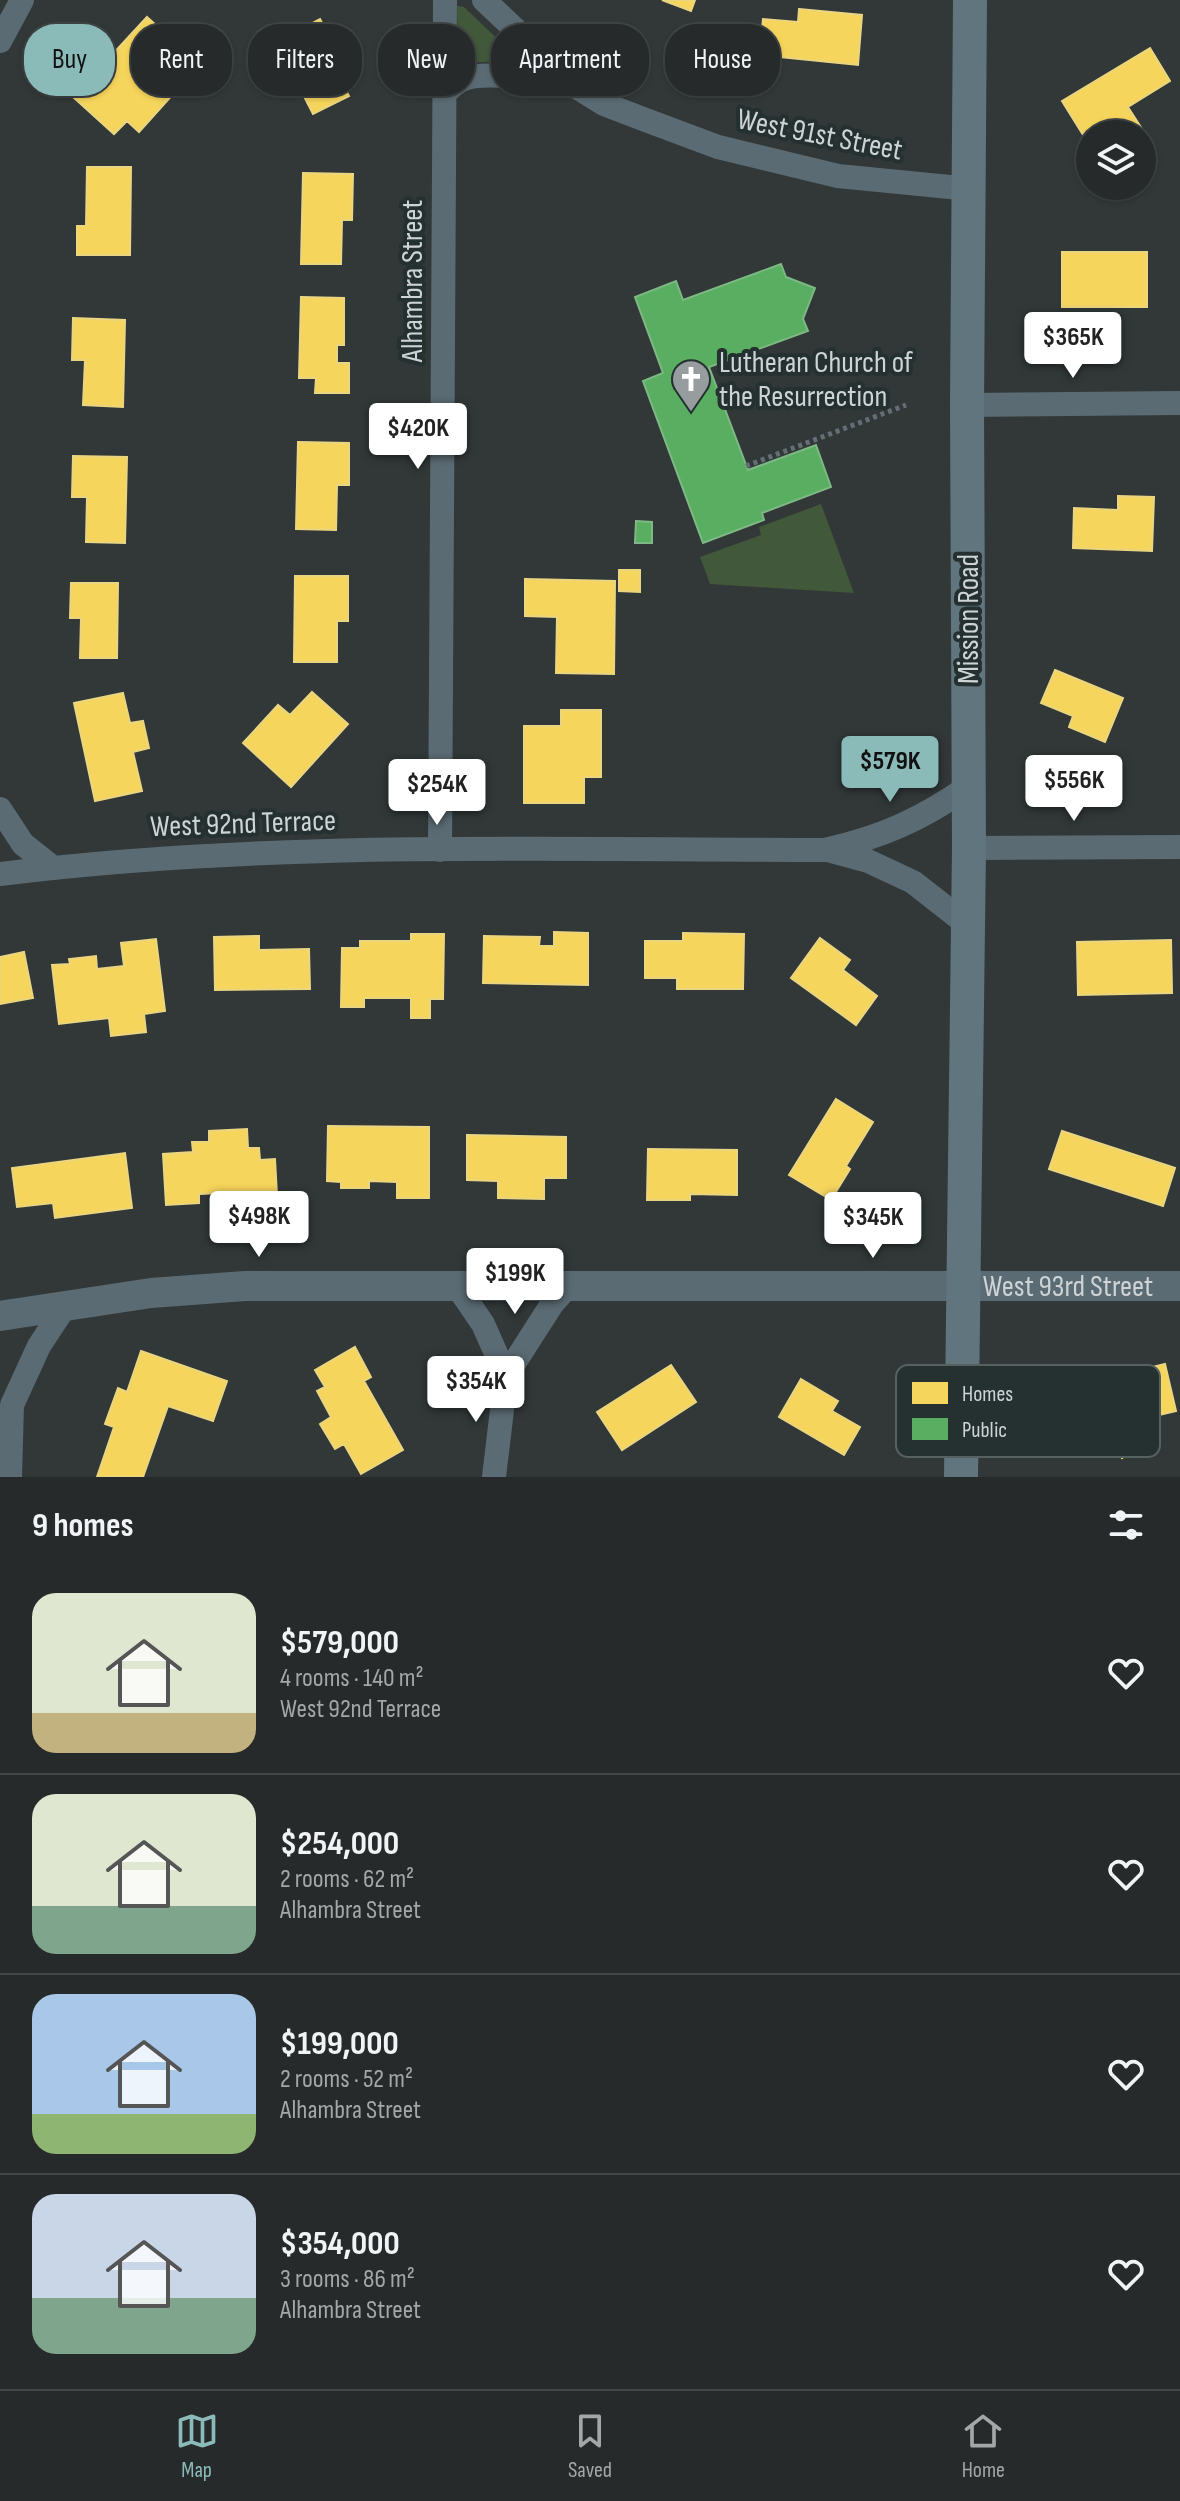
<!DOCTYPE html>
<meta charset="utf-8">
<style>
:root{--surface:#262a2a;--page:#323636;--text:#f1f3f6;--muted:#a4a7a8;--line:#424647;--accent:#8bbbb9}
body{margin:0;font-family:"Sofia Sans Condensed",sans-serif;background:var(--page);color:var(--text);height:100vh;display:flex;flex-direction:column;font-size:30px;white-space:nowrap}
*{box-sizing:border-box;margin:0}
p{font-size:26px;color:var(--muted)}
.icon{flex:none;width:44px;height:44px;fill:none;stroke:currentColor;stroke-width:2;stroke-linecap:round;stroke-linejoin:round}
.map{position:relative;height:1477px;overflow:hidden}
.details{display:flex;flex-direction:column;background:var(--surface);flex:1}
.details>*{flex:none}
.guide{position:absolute;left:24px;top:24px;width:1132px;height:72px;display:flex;gap:16px}
.buttons{position:absolute;left:1076px;top:120px;display:grid;gap:16px}
.buttons a{display:grid;place-items:center;width:80px;height:80px;border-radius:50%;background:var(--surface);box-shadow:0 2px 6px #0004,0 0 0 2px var(--line);font-size:40px}
.price{position:absolute;translate:-50% -68px;padding:0 18px;border-radius:8px;background:#fff;color:#222;font-size:26px;line-height:52px;filter:drop-shadow(0 2px 4px #0008)}
.price::after{content:'';position:absolute;left:50%;top:48px;width:24px;height:18px;margin-left:-12px;background:inherit;clip-path:polygon(0 0,100% 0,50% 100%)}
.price.current{background:var(--accent);color:#111}
ul{padding:0;list-style:none}
li{display:flex;align-items:center;gap:24px;height:200px;padding:0 32px}
li+li{border-top:2px solid var(--line)}
li span{display:grid;place-items:center;flex:none;width:224px;height:160px;border-radius:24px;color:#555}
li>.icon{margin-inline-start:auto}
span .icon{width:96px;height:96px;fill:#fffc;stroke-width:1}
li b{font-size:34px}
h2{display:flex;justify-content:space-between;align-items:center;height:96px;padding:0 32px;font-size:34px}
.tag{padding:0 28px;border-radius:32px;background:var(--surface);box-shadow:0 2px 6px #0004,0 0 0 2px var(--line);font-size:28px;line-height:72px}
.tag.current{background:var(--accent);color:#111}
.menu{display:flex;justify-content:space-around;align-items:center;height:112px;border-top:2px solid var(--line);background:var(--surface);font-size:22px;color:var(--muted)}
.menu a{display:grid;justify-items:center;gap:4px}
.menu .current{color:var(--accent)}
.map>svg:first-child{display:block}
.green{fill:#41583b}
.homes{fill:#f6d55c;stroke:#ead580;stroke-width:2}
.public{fill:#5aae61;stroke:#7db984;stroke-width:2}
.lines{fill:none;stroke-linecap:round;stroke-linejoin:round}
.path{stroke:#646e74;stroke-width:5;stroke-dasharray:4 4;stroke-linecap:butt}
.minor{stroke:#5b6b73;stroke-width:24}
.tertiary{stroke:#5b6b73;stroke-width:30}
.secondary{stroke:#61757f;stroke-width:34}
.labels{text-anchor:middle;stroke-width:8;stroke-linejoin:round;paint-order:stroke}
.street-label{font-size:30px;fill:#ced4d5;stroke:#253031}
.poi-label{font-size:30px;fill:#ced4d5;stroke:#253031;text-anchor:start}
.key{fill:#253031;stroke:#586162;stroke-width:2}
.key-label{font-size:22px;fill:#ced4d5}
</style>
<div class="map">
<svg width="1180" height="1477" viewBox="0 0 1180 1477">
<rect width="100%" height="100%" fill="#323838"/>
<path class="green" d="M457 6 464 7 511 52 514 56 511 61 458 63Z
M821 504 854 593 710 584 700 557 761 535 759 527Z"/>
<path class="homes" d="M662 0H695L691 11Z
M799 9 862 15 858 65 759 55 763 19 798 22Z
M147 17 186 52 178 60 192 73 139 132 127 121 114 134 73 97Z
M320 19 338 54 330 58 349 96 313 114 276 42Z
M1150 48 1170 81 1128 107 1142 129 1134 134H1090V141L1085 138 1062 101Z
M87 167H131L130 255H77V226H86Z
M303 173 353 174 352 220H342L341 264H301Z
M1062 252H1147V307H1062Z
M301 297 344 298V345H337V363H349V393H315L316 378H299Z
M73 318 125 320 123 407 83 405 85 360H72Z
M298 442 349 443V485H337L336 530 296 529Z
M73 456 127 457 125 543 86 542 87 497H72Z
M1118 496 1154 497 1152 551 1073 548 1074 508 1118 510Z
M619 570H640V592L619 591Z
M295 576H348V621H337V662H294Z
M525 579 615 581 614 674 556 673 557 617 525 616Z
M71 583H118L117 658H80L81 618H70Z
M1055 670 1123 698 1105 742 1069 727 1073 716 1041 703Z
M312 692 348 724 291 787 243 743 278 705 290 715Z
M123 693 130 723 143 721 149 748 133 752 142 791 95 801 74 703Z
M561 710H601V777H584V803H524V726H561Z
M554 932 588 933V985L483 983 484 936 540 937 539 946H554Z
M683 933 744 934 743 989H677V978H645V941H683Z
M411 934H444L443 999H430V1018H411V998H364V1007H341L342 948H360V941H411Z
M259 936V950L309 949 310 989 215 990 214 937Z
M820 938 850 960 843 970 877 996 856 1025 791 978Z
M156 939 165 1011 144 1014 146 1032 111 1036 109 1018 59 1024 52 965 70 964 69 959 96 956 97 969 124 966 121 943Z
M1171 940 1172 993 1078 995 1077 942Z
M24 952 33 998 0 1004V957Z
M836 1099 873 1122 846 1166 850 1169 831 1200 789 1175Z
M328 1126 429 1127V1198H397V1182L369 1181V1188H341V1182L327 1181Z
M247 1129 248 1148H259L260 1160 275 1159 277 1196 243 1198V1192L199 1194V1203L166 1205 163 1154 193 1152 192 1142H209V1131Z
M1062 1131 1175 1168 1163 1206 1049 1169Z
M467 1135 566 1137V1178H544V1199L498 1198V1181L467 1180Z
M648 1149 737 1150V1195L690 1194V1200H647Z
M125 1153 132 1208 55 1218 53 1203 17 1207 12 1168Z
M355 1347 371 1377 364 1381 403 1450 361 1474 344 1444 335 1449 320 1424 331 1417 317 1391 325 1387 315 1370Z
M141 1351 227 1381 213 1421 168 1406 143 1477H97L114 1427 105 1424 118 1388 127 1392Z
M1165 1364 1176 1411 1142 1419 1148 1443 1122 1458 1114 1425 1070 1436 1059 1390Z
M671 1365 696 1402 622 1450 597 1412Z
M801 1379 838 1401 832 1411 860 1427 844 1455 779 1417Z"/>
<path class="public" d="M781 264 786 277 815 288 803 319 808 331 709 367 748 470 816 445 831 487 762 513 764 520 703 543 643 381 663 373 635 297 676 281 683 300Z
M636 521 652 522V543H635Z"/>
<g class="lines">
<path class="path" d="M746 466 906 405"/>
<path class="minor" d="M484 0 575 86 604 104 643 119 718 147 838 176 970 189
M0 41 22 0
M446 92C450 88 456 83 461 80 485 69 548 81 574 86
M967 405 1180 403
M0 809 23 844 52 867
M969 848 1180 847
M440 850 445 0
M831 851 868 861 913 882 968 925
M0 874C273 840 550 850 825 850 882 837 920 820 968 787
M457 1286 483 1324 506 1376
M10 1477 12 1405 39 1346 66 1305
M494 1477 506 1376 552 1304 567 1287"/>
<path class="tertiary" id="s1" d="M0 1316 151 1293 245 1286H1180"/>
<path class="secondary" d="M961 1477 969 848 967 405 970 0"/>
</g>
<defs>
<g id="church-pin" transform="scale(2)"><path d="M0 17L-7.5 6A9.5 9.5 0 1 1 7.5 6Z" fill="#979d9e" stroke="#253031"/><path d="M-1.2-6h2.4v3.5h3.3v2.4h-3.3V6h-2.4V-.1h-3.3v-2.4h3.3Z" fill="#fff"/></g>
</defs>
<g fill-rule="evenodd">
<use href="#church-pin" x="691" y="379"/>
</g>
<g class="labels">
<g class="street-label">
<text transform="translate(820 134) rotate(11)" y="10">West 91st Street</text>
<text transform="translate(412 281) rotate(-90)" y="10">Alhambra Street</text>
<text transform="translate(968 619) rotate(-90)" y="10">Mission Road</text>
<text transform="translate(243 823) rotate(-2)" y="10">West 92nd Terrace</text>
<text dy="10" stroke="none"><textPath href="#s1" startOffset="1070">West 93rd Street</textPath></text>
</g>
<g class="poi-label">
<text x="719" y="372">Lutheran Church of<tspan x="719" dy="34">the Resurrection</tspan></text>
</g>
</g>
<rect x="896" y="1365" width="264" height="92" rx="12" class="key"/>
<rect x="912" y="1382" width="36" height="22" fill="#f6d55c"/>
<rect x="912" y="1418" width="36" height="22" fill="#5aae61"/>
<g class="key-label">
<text x="962" y="1401">Homes</text>
<text x="962" y="1437">Public</text>
</g>
</svg>
<div class="buttons">
<a><svg class="icon" aria-label="layers" viewBox="0 0 24 24"><path d="M12 4l9 5-9 5-9-5zM3 14l9 5 9-5"/></svg></a>
</div>
<b class="price" style="left:1073px;top:380px">$365K</b>
<b class="price" style="left:418px;top:471px">$420K</b>
<b class="price current" style="left:890px;top:804px">$579K</b>
<b class="price" style="left:1074px;top:823px">$556K</b>
<b class="price" style="left:437px;top:827px">$254K</b>
<b class="price" style="left:259px;top:1259px">$498K</b>
<b class="price" style="left:873px;top:1260px">$345K</b>
<b class="price" style="left:515px;top:1316px">$199K</b>
<b class="price" style="left:476px;top:1424px">$354K</b>
<div class="guide">
<a class="tag current">Buy</a>
<a class="tag">Rent</a>
<a class="tag">Filters</a>
<a class="tag">New</a>
<a class="tag">Apartment</a>
<a class="tag">House</a>
</div>
</div>
<section class="details">
<h2>9 homes<svg class="icon" aria-label="filters" viewBox="0 0 24 24"><path d="M4 7h16M4 17h16"/><circle cx="9" cy="7" r="2"/><circle cx="15" cy="17" r="2"/></svg></h2>
<ul>
<li><span style="background:linear-gradient(#dfe7d0 75%,#c2b280 0)"><svg class="icon" aria-label="home" viewBox="0 0 24 24"><path d="M3 11l9-7 9 7M6 9v11h12V9"/></svg></span><div><b>$579,000</b><p>4 rooms · 140 m²</p><p>West 92nd Terrace</p></div><svg class="icon" aria-label="heart" viewBox="0 0 24 24"><path d="M12 20l-8-8c-3-5 5-10 8-4 3-6 11-1 8 4z"/></svg></li>
<li><span style="background:linear-gradient(#dfe7d0 70%,#7fa58c 0)"><svg class="icon" aria-label="home" viewBox="0 0 24 24"><path d="M3 11l9-7 9 7M6 9v11h12V9"/></svg></span><div><b>$254,000</b><p>2 rooms · 62 m²</p><p>Alhambra Street</p></div><svg class="icon" aria-label="heart" viewBox="0 0 24 24"><path d="M12 20l-8-8c-3-5 5-10 8-4 3-6 11-1 8 4z"/></svg></li>
<li><span style="background:linear-gradient(#a9c7e8 75%,#8fb573 0)"><svg class="icon" aria-label="home" viewBox="0 0 24 24"><path d="M3 11l9-7 9 7M6 9v11h12V9"/></svg></span><div><b>$199,000</b><p>2 rooms · 52 m²</p><p>Alhambra Street</p></div><svg class="icon" aria-label="heart" viewBox="0 0 24 24"><path d="M12 20l-8-8c-3-5 5-10 8-4 3-6 11-1 8 4z"/></svg></li>
<li><span style="background:linear-gradient(#c9d6e8 65%,#7fa58c 0)"><svg class="icon" aria-label="home" viewBox="0 0 24 24"><path d="M3 11l9-7 9 7M6 9v11h12V9"/></svg></span><div><b>$354,000</b><p>3 rooms · 86 m²</p><p>Alhambra Street</p></div><svg class="icon" aria-label="heart" viewBox="0 0 24 24"><path d="M12 20l-8-8c-3-5 5-10 8-4 3-6 11-1 8 4z"/></svg></li>
</ul>
</section>
<nav class="menu">
<a class="current"><svg class="icon" aria-label="map" viewBox="0 0 24 24"><path d="M3 6l6-2 6 2 6-2v14l-6 2-6-2-6 2zM9 4v14M15 6v14"/></svg>Map</a>
<a><svg class="icon" aria-label="saved" viewBox="0 0 24 24"><path d="M7 4h10v16l-5-4-5 4z"/></svg>Saved</a>
<a><svg class="icon" aria-label="home" viewBox="0 0 24 24"><path d="M3 11l9-7 9 7M6 9v11h12V9"/></svg>Home</a>
</nav>
